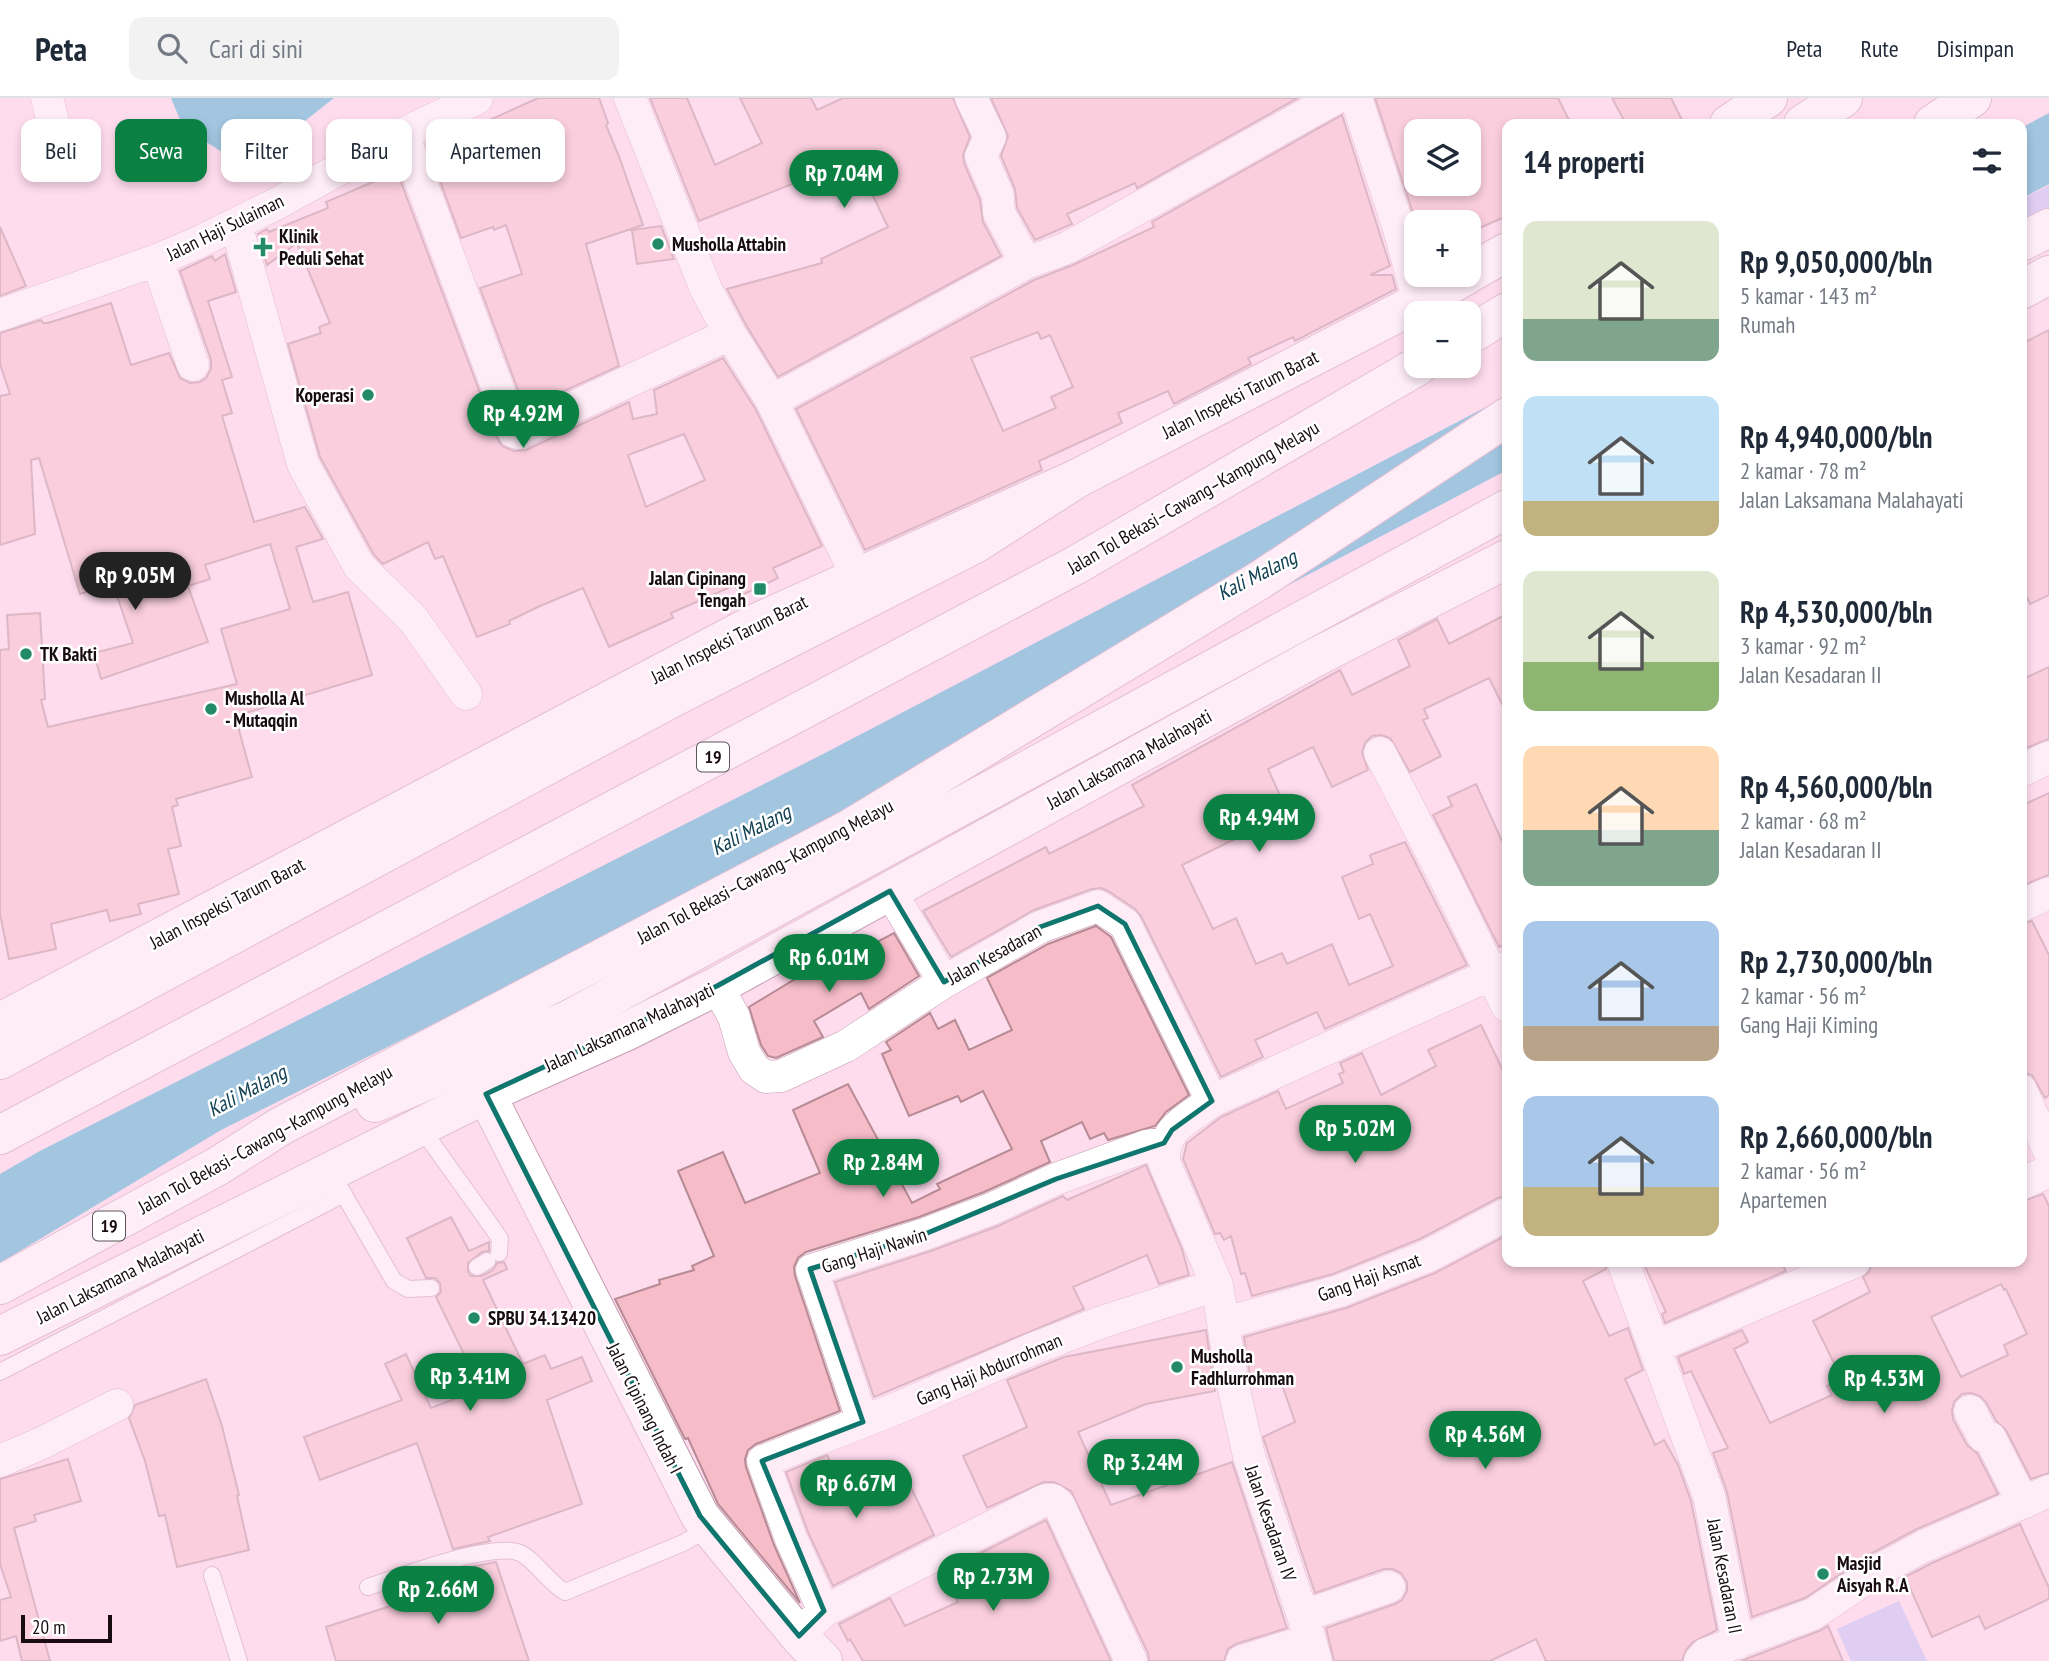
<!DOCTYPE html>
<html lang="id">
<meta charset="utf-8">
<style>
:root{--surface:#fff;--page:#f2f2f3;--text:#1f2937;--muted:#747a83;--line:#e0e1e3;--accent:#0b8043}
body{margin:0;font-family:"PT Sans Narrow",sans-serif;background:var(--page);color:var(--text);height:100vh;display:flex;flex-direction:column;font-size:26px;white-space:nowrap}
*{box-sizing:border-box;margin:0}
p{font-size:23px;color:var(--muted)}
.icon{flex:none;width:38px;height:38px;fill:none;stroke:currentColor;stroke-width:2;stroke-linecap:round;stroke-linejoin:round}
.map{position:relative;flex:1;overflow:hidden}
.panel{position:absolute;left:1502px;top:21px;width:525px;height:1148px;display:flex;flex-direction:column;background:var(--surface);border-radius:14px;box-shadow:0 4px 10px #0003}
.panel>*{flex:none}
.guide{position:absolute;left:21px;top:21px;width:665px;height:63px;display:flex;gap:14px}
.fabs{position:absolute;left:1404px;top:21px;display:grid;gap:14px}
.fabs a{display:grid;place-items:center;width:77px;height:77px;border-radius:14px;background:var(--surface);box-shadow:0 4px 10px #0003;font-size:35px}
.scale{position:absolute;left:21px;bottom:18px;width:91px;box-sizing:border-box;padding-left:7px;border:4px solid #180b12;border-top:0;font-size:19px;line-height:24px;white-space:nowrap;color:#180b12;-webkit-text-stroke:5px #fff;paint-order:stroke}
.price{position:absolute;translate:-50% -60px;padding:0 16px;border-radius:24px;background:var(--accent);color:#fff;font-size:23px;line-height:46px;filter:drop-shadow(0 2px 4px #0008)}
.price::after{content:'';position:absolute;left:50%;top:42px;width:21px;height:16px;margin-left:-10px;background:inherit;clip-path:polygon(0 0,100% 0,50% 100%)}
.price.active{background:#222;color:#fff}
ul{padding:0;list-style:none}
li{display:flex;align-items:center;gap:21px;height:175px;padding:0 21px}
li span{display:grid;place-items:center;flex:none;width:196px;height:140px;border-radius:14px;color:#555}
li>.icon{margin-inline-start:auto}
span .icon{width:84px;height:84px;fill:#fffc;stroke-width:1}
li b{font-size:30px}
h2{display:flex;justify-content:space-between;align-items:center;height:84px;padding:0 21px;font-size:30px}
.tag{padding:0 24px;border-radius:14px;background:var(--surface);box-shadow:0 4px 10px #0003;font-size:24px;line-height:63px}
.tag.active{background:var(--accent);color:#fff}
header{display:flex;align-items:center;gap:42px;box-sizing:border-box;height:98px;padding:0 35px;background:var(--surface);border-bottom:2px solid var(--line)}
header strong{font-size:33px}
nav{display:flex;gap:38px;margin-inline-start:auto;font-size:24px}
.search{width:490px;height:63px;background:var(--page);display:flex;align-items:center;gap:18px;box-sizing:border-box;padding:0 24px;border-radius:14px;color:var(--muted);font-size:26px}
.map>svg:first-child{display:block}
.green{fill:#bbbbf7}
.water{fill:#34a8cf}
.building{fill:#f6bcc8;stroke:#b78b94;stroke-width:2;fill-rule:evenodd}
.lines{fill:none;stroke-linecap:round;stroke-linejoin:round}
.service-casing{stroke:#c39bb1;stroke-width:18}
.minor-casing{stroke:#c39bb1;stroke-width:33}
.tertiary-casing{stroke:#c39bb1;stroke-width:40}
.primary-casing{stroke:#c39bb1;stroke-width:40}
.motorway-casing{stroke:#c39bb1;stroke-width:40}
.service{stroke:#fff;stroke-width:16}
.minor{stroke:#fff;stroke-width:32}
.tertiary{stroke:#fff;stroke-width:38}
.primary{stroke:#fff;stroke-width:38}
.motorway{stroke:#fff;stroke-width:38}
.marked{fill:none;stroke:#0f766e;stroke-width:5;stroke-linejoin:round}
.poi-dot{fill:#228a66;stroke:#fff;stroke-width:2.5}
.labels{text-anchor:middle;stroke-width:5;stroke-linejoin:round;paint-order:stroke}
.shield{fill:#fff;stroke:#5d5459;stroke-width:2}
.shield-label{font-size:18px;font-weight:bold;fill:#180b12}
.street-label{font-size:19px;fill:#180b12;stroke:#fff}
.poi-label{font-size:19px;font-weight:bold;fill:#180b12;stroke:#fff;text-anchor:start}
.water-label{font-size:21px;font-style:italic;fill:#114152;stroke:#fff}
</style>
<header>
<strong>Peta</strong>
<div class="search"><svg class="icon" aria-label="search" viewBox="0 0 24 24"><circle cx="10" cy="10" r="6"/><path d="M15 15l6 6"/></svg>Cari di sini</div>
<nav><a>Peta</a><a>Rute</a><a>Disimpan</a></nav>
</header>
<div class="map">
<svg width="2049" height="1563" viewBox="0 0 2049 1563">
<rect width="100%" height="100%" fill="#fedcee"/>
<path class="green" d="M2049 87V128L2021 143V102Z
M1899 1503 1927 1563H1851L1837 1531Z"/>
<path class="water" d="M171 0H334L268 52 222 54 183 29Z
M2049 15V86L2021 101V30Z
M1507 298V372L856 715 221 1032 0 1165V1076L38 1054 825 655Z"/>
<path class="building" d="M538 0H599L608 25 606 27 620 61 643 127 586 146 619 268 525 311 480 190 522 176 506 127 494 132 493 129 461 140 428 50Z
M650 0H687L715 67 762 45 740 0H811L817 12 843 0H953L970 39 963 57 964 65 980 102 983 124 1001 158 778 279 746 227 727 191 822 165 821 161 888 129 861 73 851 77 845 65 699 123Z
M991 0H1298L1137 90 1135 85 1067 116 1072 126 1035 142 1017 110 1015 91 1001 58 1008 38Z
M1375 0H1558L1571 26H1507V118L1468 135V124H1416ZM1416 33H1468V86H1416Z
M1612 0H1671L1684 26H1626Z
M1342 17 1390 168 1370 177H1392L1396 191 1295 243 1293 239 1248 260 1251 266 1174 306 1168 293 1118 315 1122 325 1039 363 1042 372 865 452 796 311 1034 182 1073 167 1154 129 1152 124ZM1038 234 1041 241 1050 237 1073 289 1051 299 1056 310 1003 333 971 260Z
M395 68 497 340 502 348 514 353 526 352 629 304 633 321 657 316 654 292 723 260 756 312 822 448 773 470 778 480 740 498 735 487 671 515 673 520 609 549 583 490 540 508 509 523 510 526 477 539 443 458 435 461 428 444 383 466 374 457 320 359 288 246 321 235 319 229 330 225 297 145 267 167 258 136 267 131 269 134 328 110 326 104 387 78 385 73ZM684 336 705 382 646 409 628 357Z
M661 128 674 161 637 166 632 132Z
M0 129 26 188 0 198Z
M225 156 236 194 208 203 232 279 222 282 232 315 222 318 254 424 305 409 323 441 296 449 313 504 348 494 372 577 239 617 241 624 237 625 252 679 176 701 178 707 172 709 181 748 168 751 179 796 138 806 141 816 110 823 107 812 51 826 56 851 9 861 0 816V552L9 551 7 517 40 515 45 601 41 602 48 629 237 586 221 531 290 511 270 446 205 467 210 481 188 488 208 544 101 581 94 555 133 545 113 486 80 496 39 360 31 362 35 436 0 447V298L10 296 0 266V235L41 222 43 225H48L111 205 131 267 169 255 180 280 190 285 200 284 206 280 211 271V262L180 173 212 158 215 163Z
M2049 232V497L2030 506 2021 488V246Z
M1507 516V616L1489 580 1424 611 1428 620 1423 622 1441 658 1410 674 1390 640 1381 637 1372 638 1365 645 1362 654 1368 672 1332 689 1313 649 1268 671 1288 715 1182 767 1213 831 1236 820 1256 866 1282 855 1287 866 1332 846 1349 887 1393 868 1370 816 1359 821 1342 779 1373 766 1370 757 1405 744 1467 867 1325 931 1317 914 1255 942 1263 959 1221 979 1141 818 1135 811 1108 793 1101 790 1092 791 1034 812 951 859 923 813 1046 749 1049 756 1144 708 1132 687 1340 572 1352 597 1410 568 1398 542 1437 521 1449 546Z
M2049 569V641L2021 652V582Z
M1476 686 1507 754V846L1499 849 1433 717 1452 708 1448 699Z
M2049 695V777L2021 788V708Z
M2032 823 2049 857V997L2045 1000 2032 977 2021 974V826Z
M1096 828 1111 839 1189 997 1166 1014 1155 1028 1108 1042 1104 1035 1090 1041 1082 1024 1041 1043 1050 1064 984 1094 919 1119 806 1154 798 1160 794 1169 795 1178 840 1313 756 1346 748 1352 745 1361 746 1369 774 1447 800 1505 718 1406 688 1340 685 1341 615 1201 660 1186 659 1182 694 1172 692 1168 714 1158 678 1073 723 1054 745 1105 820 1075 793 1012 848 986 912 1105 940 1091 937 1086 1012 1051 983 993 961 1004 958 998 909 1018 882 956 891 952 886 944 930 915 938 931 955 922 969 952 1012 932 987 880 1048 846Z
M894 835 919 878 869 911 861 895 814 923 823 939 776 960 768 958 761 947 749 909 833 858 837 865Z
M1481 927 1507 981V1098L1498 1100 1420 1141 1333 1176 1252 1198 1245 1175 1241 1176 1231 1138 1224 1142 1220 1135 1215 1136 1183 1061 1187 1045 1221 1019 1278 993 1286 1011 1343 985 1339 976 1344 974 1340 965 1362 955 1381 997 1436 968 1428 952Z
M1146 1067 1182 1151 1189 1177 1159 1186 1147 1157 1073 1189 1084 1211 874 1299 835 1184 931 1153 998 1128 1063 1098 1067 1102Z
M2043 1096 2049 1108V1375L2031 1381 2006 1332 1996 1323 1986 1304 1980 1298 1971 1295 1962 1296 1954 1304 1952 1312 1953 1321 1967 1347 1977 1355 1998 1396 1917 1431 1870 1456 1805 1500 1752 1519 1727 1394 1713 1355 1728 1350 1691 1273 1684 1276 1678 1259 1742 1232 1748 1244 1734 1251 1770 1325 1832 1297 1827 1288 1842 1281 1813 1223 1870 1194 1863 1179 1869 1174 1872 1164H2021V1104ZM2001 1186 2004 1192 2006 1191 2027 1236 2004 1247 2008 1257 1961 1279 1931 1219Z
M451 1119 469 1153 489 1144V1153L482 1154 468 1165V1174L471 1178H482L493 1172 497 1165 504 1164 507 1171 483 1182 523 1266 545 1257 551 1271 582 1259 592 1283 547 1302 582 1406 488 1439 490 1443 453 1451 417 1345 320 1382 304 1339 402 1302 385 1266 406 1256 431 1310 481 1291 436 1199 441 1194 440 1185 435 1180H426L407 1140Z
M1507 1137V1164H1605L1606 1171 1583 1183 1609 1238 1628 1230 1643 1272 1625 1281 1655 1347 1664 1342 1678 1367 1691 1403 1717 1532 1693 1544 1686 1552 1682 1563H1546L1536 1541 1490 1563H1334L1326 1530 1395 1506 1402 1502 1407 1493V1484L1401 1475 1393 1471H1384L1315 1495 1263 1339 1295 1324 1278 1275 1251 1285 1244 1239 1346 1210 1435 1175Z
M1643 1164H1781L1786 1173 1665 1225 1662 1216 1666 1214Z
M1206 1232 1215 1293 1146 1306 1078 1334 1111 1407 1232 1364 1287 1530 1236 1546 1228 1551 1224 1563H1149L1148 1555 1071 1393 1054 1384H1044L987 1410 963 1358 1027 1329 1007 1282 1064 1259Z
M206 1281 222 1328 239 1397 237 1398 249 1452 177 1469 165 1417 159 1418 145 1363 129 1320 135 1307Z
M827 1357 843 1389 845 1388 853 1404 906 1379 934 1437 833 1488 808 1434 786 1374Z
M68 1361 81 1403 34 1417 36 1423 14 1430 50 1563H22L16 1538 0 1543V1502L11 1499 0 1466V1381Z
M1046 1422 1111 1563H863L850 1541 848 1543 839 1526 890 1500 905 1528 958 1504 954 1497 977 1486 965 1463Z
M2020 1426 2049 1490V1501L1985 1531 1979 1518 1932 1539 1905 1479 1932 1465Z
M496 1464 529 1563H336L326 1529 464 1484 460 1471Z
M1828 1528 1843 1563H1741L1819 1533Z"/>
<g class="lines">
<g class="service-casing">
<path id="service" d="M421 1030 492 1129 500 1141 499 1155
M339 1088 394 1183 408 1191 431 1190
M477 1169 487 1163
M0 1274 344 1096
M212 1477 239 1563
M368 1489C400 1479 492 1443 520 1455 534 1461 549 1485 565 1494L683 1445 709 1430"/>
</g>
<g class="minor-casing">
<path id="minor" d="M47 0 56 36
M630 0 706 191 730 236 772 303 857 478
M971 0 990 39 981 58 998 98 999 115 1026 165
M1356 0 1399 131 1419 204
M403 36 514 334 518 335 730 236
M236 126 303 366 359 468 413 521 466 596
M157 162 193 267
M0 217 157 162 197 145 276 106 403 36 477 0
M772 303 1026 165 1067 150 1336 0
M1380 655 1445 780 1507 908
M2021 673 2049 659
M890 793 944 884
M2021 808 2049 795
M717 888 734 919 744 954 754 971 766 979 781 978 846 948 944 884 1040 829 1098 808 1125 826 1212 1003
M2021 992 2049 1053
M2021 1086 2049 1073
M1623 1164 1709 1398 1738 1545
M1225 1225 1339 1193 1428 1158 1507 1116
M1655 1249 1854 1164
M1970 1313 1983 1338 1990 1340 2023 1405
M863 1324 812 1172 925 1136 991 1111 1056 1081 1146 1048 1164 1045
M0 1363 42 1345 117 1307
M824 1513 791 1441 763 1363 900 1309 1030 1252 1102 1224 1217 1187
M1303 1518 1389 1489
M810 1526 824 1513 1045 1402H1053L1059 1407 1131 1563
M1242 1563 1310 1542
M1316 1563 1303 1518 1249 1358 1233 1287 1217 1187 1164 1064C1162 1030 1188 1021 1212 1003L1507 869
M1700 1563 1706 1556 1813 1516 1879 1472 1924 1448 2049 1393"/>
</g>
<g class="tertiary-casing">
<path id="tertiary" d="M486 996 700 1418 799 1538 823 1563"/>
</g>
<g class="primary-casing">
<path id="primary" d="M1729 26 1768 0
M1468 176 1507 154
M2021 192 2049 177
M0 924 758 524 1078 380 1419 204 1467 177
M0 1238 486 996 625 934 717 888 1316 559 1507 461"/>
</g>
<g class="motorway-casing">
<path id="motorway" d="M1803 26 1843 0
M1933 26 1972 0
M2021 144 2049 130
M1468 238 1507 214
M0 962 674 599 975 446 1078 380
M375 1005 568 922 1507 411
M0 1037 1076 467 1418 268
M0 1187 218 1068 281 1028 849 731 1260 482 1507 319"/>
</g>
<use href="#service" class="service"/>
<use href="#minor" class="minor"/>
<use href="#tertiary" class="tertiary"/>
<use href="#primary" class="primary"/>
<use href="#motorway" class="motorway"/>
</g>
<path d="M0 0H2049V1563H0ZM890 793 944 884 1040 829 1098 808 1125 826 1212 1003 1172 1032 1164 1045 1056 1081 925 1136 810 1171 863 1324 762 1363 824 1513 799 1538 700 1418 486 996 717 888Z" fill="#fedcee" fill-opacity=".55" fill-rule="evenodd"/>
<path class="marked" d="M890 793 944 884 1040 829 1098 808 1125 826 1212 1003 1172 1032 1164 1045 1056 1081 925 1136 810 1171 863 1324 762 1363 824 1513 799 1538 700 1418 486 996 717 888Z"/>
<g class="poi-dot">
<circle cx="658" cy="146" r="7"/>
<path d="M259.5 138.5h7v7h7v7h-7v7h-7v-7h-7v-7h7z"/>
<circle cx="368" cy="297" r="7"/>
<rect x="753" y="484" width="14" height="14" rx="3.5"/>
<circle cx="26" cy="556" r="7"/>
<circle cx="211" cy="611" r="7"/>
<circle cx="474" cy="1220" r="7"/>
<circle cx="1177" cy="1269" r="7"/>
<circle cx="1823" cy="1476" r="7"/>
</g>
<g class="labels">
<g class="shield">
<rect x="697" y="644.5" width="32" height="29" rx="5"/>
<rect x="93" y="1113.5" width="32" height="29" rx="5"/>
</g>
<g class="shield-label">
<text x="713" y="665">19</text>
<text x="109" y="1134">19</text>
</g>
<g class="street-label">
<text transform="translate(225 129) rotate(-26)" y="7">Jalan Haji Sulaiman</text>
<text transform="translate(1240 296) rotate(-27)" y="7">Jalan Inspeksi Tarum Barat</text>
<text transform="translate(1193 399) rotate(-30)" y="7">Jalan Tol Bekasi–Cawang–Kampung Melayu</text>
<text transform="translate(729 541) rotate(-27)" y="7">Jalan Inspeksi Tarum Barat</text>
<text transform="translate(1129 661) rotate(-29)" y="7">Jalan Laksamana Malahayati</text>
<text transform="translate(765 773) rotate(-28)" y="7">Jalan Tol Bekasi–Cawang–Kampung Melayu</text>
<text transform="translate(227 805) rotate(-28)" y="7">Jalan Inspeksi Tarum Barat</text>
<text transform="translate(994 856) rotate(-29)" y="7">Jalan Kesadaran</text>
<text transform="translate(629 929) rotate(-25)" y="7">Jalan Laksamana Malahayati</text>
<text transform="translate(265 1041) rotate(-29)" y="7">Jalan Tol Bekasi–Cawang–Kampung Melayu</text>
<text transform="translate(874 1152) rotate(-18)" y="7">Gang Haji Nawin</text>
<text transform="translate(120 1178) rotate(-27)" y="7">Jalan Laksamana Malahayati</text>
<text transform="translate(1369 1179) rotate(-20)" y="7">Gang Haji Asmat</text>
<text transform="translate(989 1271) rotate(-23)" y="7">Gang Haji Abdurrohman</text>
<text transform="translate(645 1310) rotate(63)" y="7">Jalan Cipinang Indah I</text>
<text transform="translate(1271 1425) rotate(71)" y="7">Jalan Kesadaran IV</text>
<text transform="translate(1725 1478) rotate(79)" y="7">Jalan Kesadaran II</text>
</g>
<g class="poi-label">
<text x="279" y="145">Klinik<tspan x="279" dy="22">Peduli Sehat</tspan></text>
<text x="672" y="153">Musholla Attabin</text>
<text x="354" y="304" text-anchor="end">Koperasi</text>
<text x="746" y="487" text-anchor="end">Jalan Cipinang<tspan x="746" dy="22">Tengah</tspan></text>
<text x="40" y="563">TK Bakti</text>
<text x="225" y="607">Musholla Al<tspan x="225" dy="22">- Mutaqqin</tspan></text>
<text x="488" y="1227">SPBU 34.13420</text>
<text x="1191" y="1265">Musholla<tspan x="1191" dy="22">Fadhlurrohman</tspan></text>
<text x="1837" y="1472">Masjid<tspan x="1837" dy="22">Aisyah R.A</tspan></text>
</g>
<g class="water-label">
<text transform="translate(1257 477) rotate(-27)" y="7">Kali Malang</text>
<text transform="translate(751 732) rotate(-27)" y="7">Kali Malang</text>
<text transform="translate(247 993) rotate(-28)" y="7">Kali Malang</text>
</g>
</g>
</svg>
<div class="fabs">
<a><svg class="icon" aria-label="layers" viewBox="0 0 24 24"><path d="M12 4l9 5-9 5-9-5zM3 14l9 5 9-5"/></svg></a>
<a>+</a>
<a>−</a>
</div>
<div class="scale">20 m</div>
<b class="price" style="left:844px;top:112px">Rp 7.04M</b>
<b class="price" style="left:523px;top:352px">Rp 4.92M</b>
<b class="price active" style="left:135px;top:514px">Rp 9.05M</b>
<b class="price" style="left:1259px;top:756px">Rp 4.94M</b>
<b class="price" style="left:829px;top:896px">Rp 6.01M</b>
<b class="price" style="left:1355px;top:1067px">Rp 5.02M</b>
<b class="price" style="left:883px;top:1101px">Rp 2.84M</b>
<b class="price" style="left:470px;top:1315px">Rp 3.41M</b>
<b class="price" style="left:1884px;top:1317px">Rp 4.53M</b>
<b class="price" style="left:1485px;top:1373px">Rp 4.56M</b>
<b class="price" style="left:1143px;top:1401px">Rp 3.24M</b>
<b class="price" style="left:856px;top:1422px">Rp 6.67M</b>
<b class="price" style="left:993px;top:1515px">Rp 2.73M</b>
<b class="price" style="left:438px;top:1528px">Rp 2.66M</b>
<div class="guide">
<a class="tag">Beli</a>
<a class="tag active">Sewa</a>
<a class="tag">Filter</a>
<a class="tag">Baru</a>
<a class="tag">Apartemen</a>
</div>
<section class="panel">
<h2>14 properti<svg class="icon" aria-label="filters" viewBox="0 0 24 24"><path d="M4 7h16M4 17h16"/><circle cx="9" cy="7" r="2"/><circle cx="15" cy="17" r="2"/></svg></h2>
<ul>
<li><span style="background:linear-gradient(#dfe7d0 70%,#7fa58c 0)"><svg class="icon" aria-label="home" viewBox="0 0 24 24"><path d="M3 11l9-7 9 7M6 9v11h12V9"/></svg></span><div><b>Rp 9,050,000/bln</b><p>5 kamar · 143 m²</p><p>Rumah</p></div></li>
<li><span style="background:linear-gradient(#bfe0f5 75%,#c2b280 0)"><svg class="icon" aria-label="home" viewBox="0 0 24 24"><path d="M3 11l9-7 9 7M6 9v11h12V9"/></svg></span><div><b>Rp 4,940,000/bln</b><p>2 kamar · 78 m²</p><p>Jalan Laksamana Malahayati</p></div></li>
<li><span style="background:linear-gradient(#dfe7d0 65%,#8fb573 0)"><svg class="icon" aria-label="home" viewBox="0 0 24 24"><path d="M3 11l9-7 9 7M6 9v11h12V9"/></svg></span><div><b>Rp 4,530,000/bln</b><p>3 kamar · 92 m²</p><p>Jalan Kesadaran II</p></div></li>
<li><span style="background:linear-gradient(#ffd9b3 60%,#7fa58c 0)"><svg class="icon" aria-label="home" viewBox="0 0 24 24"><path d="M3 11l9-7 9 7M6 9v11h12V9"/></svg></span><div><b>Rp 4,560,000/bln</b><p>2 kamar · 68 m²</p><p>Jalan Kesadaran II</p></div></li>
<li><span style="background:linear-gradient(#a9c7e8 75%,#b9a48a 0)"><svg class="icon" aria-label="home" viewBox="0 0 24 24"><path d="M3 11l9-7 9 7M6 9v11h12V9"/></svg></span><div><b>Rp 2,730,000/bln</b><p>2 kamar · 56 m²</p><p>Gang Haji Kiming</p></div></li>
<li><span style="background:linear-gradient(#a9c7e8 65%,#c2b280 0)"><svg class="icon" aria-label="home" viewBox="0 0 24 24"><path d="M3 11l9-7 9 7M6 9v11h12V9"/></svg></span><div><b>Rp 2,660,000/bln</b><p>2 kamar · 56 m²</p><p>Apartemen</p></div></li>
</ul>
</section>
</div>
